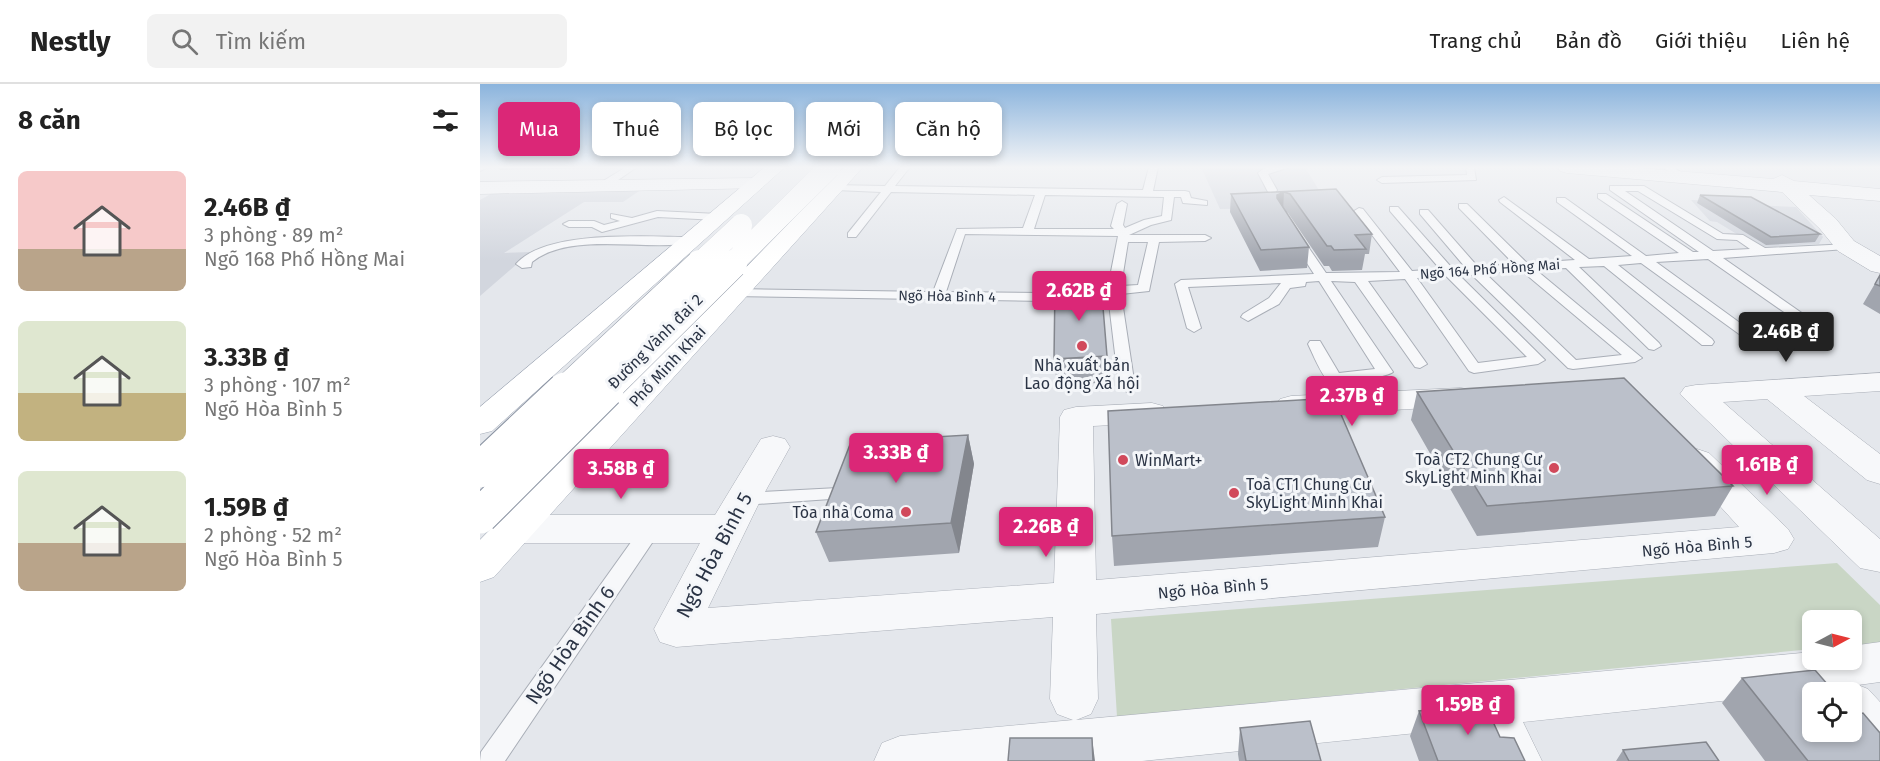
<!DOCTYPE html>
<html lang="vi">
<meta charset="utf-8">
<style>
:root{--surface:#fff;--page:#f2f2f2;--text:#222;--muted:#767676;--line:#e0e0e0;--accent:#db2777}
body{margin:0;font-family:"Fira Sans",sans-serif;background:var(--page);color:var(--text);height:100vh;display:flex;flex-direction:column;font-size:22px;white-space:nowrap}
*{box-sizing:border-box;margin:0}
p{font-size:20px;color:var(--muted)}
.icon{flex:none;width:33px;height:33px;fill:none;stroke:currentColor;stroke-width:2;stroke-linecap:round;stroke-linejoin:round}
.map{position:relative;flex:1;overflow:hidden}
.side{display:flex;flex-direction:column;background:var(--surface);width:480px}
.side>*{flex:none}
.top-card{position:absolute;left:18px;top:18px;width:570px;height:54px;display:flex;gap:12px}
.needle{width:39px;rotate:83deg}
.fabs{position:absolute;left:1322px;top:526px;display:grid;gap:12px}
.fabs a{display:grid;place-items:center;width:60px;height:60px;border-radius:9px;background:var(--surface);box-shadow:0 3px 9px #0003;font-size:30px}
.price{position:absolute;translate:-50% -51px;padding:0 14px;border-radius:6px;background:var(--accent);color:#fff;font-size:20px;line-height:39px;filter:drop-shadow(0 2px 3px #0008)}
.price::after{content:'';position:absolute;left:50%;top:36px;width:18px;height:14px;margin-left:-9px;background:inherit;clip-path:polygon(0 0,100% 0,50% 100%)}
.price.active{background:#222;color:#fff}
ul{padding:0;list-style:none}
li{display:flex;align-items:center;gap:18px;height:150px;padding:0 18px}
li span{display:grid;place-items:center;flex:none;width:168px;height:120px;border-radius:9px;color:#555}
li>.icon{margin-inline-start:auto}
span .icon{width:72px;height:72px;fill:#fffc;stroke-width:1}
li b{font-size:26px}
h2{display:flex;justify-content:space-between;align-items:center;height:72px;padding:0 18px;font-size:26px}
.tag{padding:0 21px;border-radius:9px;background:var(--surface);box-shadow:0 3px 9px #0003;font-size:21px;line-height:54px}
.tag.active{background:var(--accent);color:#fff}
header{display:flex;align-items:center;gap:36px;box-sizing:border-box;height:84px;padding:0 30px;background:var(--surface);border-bottom:2px solid var(--line)}
header strong{font-size:28px}
nav{display:flex;gap:33px;margin-inline-start:auto;font-size:21px}
.search{width:420px;height:54px;background:var(--page);display:flex;align-items:center;gap:15px;box-sizing:border-box;padding:0 21px;border-radius:9px;color:var(--muted);font-size:22px}
main{display:flex;flex:1;min-height:0}
.map>svg:first-child{display:block}
.built{fill:#d2d6de}
.green{fill:#c9d6c5}
.lines{fill:none;stroke-linecap:round;stroke-linejoin:round}
.service-casing{stroke:#a9aeb7;stroke-width:2}
.minor-casing{stroke:#a9aeb7;stroke-width:1}
.primary-casing{stroke:#a3abb8;stroke-width:1}
.service{fill:#f7f8fa;fill-rule:evenodd}
.minor{fill:#f7f8fa;fill-rule:evenodd}
.primary{fill:#fff;fill-rule:evenodd}
.trunk-bridge-far2-casing{stroke:#8b94a3;stroke-width:22;stroke-linecap:butt}
.trunk-bridge-far1-casing{stroke:#8b94a3;stroke-width:29;stroke-linecap:butt}
.trunk-bridge-casing{stroke:#8b94a3;stroke-width:37;stroke-linecap:butt}
.trunk-bridge-far2{stroke:#fff;stroke-width:22}
.trunk-bridge-far1{stroke:#fff;stroke-width:28}
.trunk-bridge{stroke:#fff;stroke-width:35}
.wall{fill:#a1a5ae}
.shaded-wall{fill:#83868d}
.building{fill:#bbc0ca;stroke:#83868d;stroke-width:1.5}
.poi-dot{fill:#d1495b;stroke:#f4f6f9;stroke-width:2}
.labels{text-anchor:middle;stroke-width:6;stroke-linejoin:round;paint-order:stroke}
.far-street-label{font-size:14px;fill:#2b3445;stroke:#f4f6f9}
.street-label{font-size:16px;fill:#2b3445;stroke:#f4f6f9}
.poi-label{font-size:16px;fill:#2b3445;stroke:#f4f6f9;text-anchor:end}
.near-street-label{font-size:20px;fill:#2b3445;stroke:#f4f6f9}
</style>
<header>
<strong>Nestly</strong>
<div class="search"><svg class="icon" aria-label="search" viewBox="0 0 24 24"><circle cx="10" cy="10" r="6"/><path d="M15 15l6 6"/></svg>Tìm kiếm</div>
<nav><a>Trang chủ</a><a>Bản đồ</a><a>Giới thiệu</a><a>Liên hệ</a></nav>
</header>
<main>
<section class="side">
<h2>8 căn<svg class="icon" aria-label="filters" viewBox="0 0 24 24"><path d="M4 7h16M4 17h16"/><circle cx="9" cy="7" r="2"/><circle cx="15" cy="17" r="2"/></svg></h2>
<ul>
<li><span style="background:linear-gradient(#f6c9c9 65%,#b9a48a 0)"><svg class="icon" aria-label="home" viewBox="0 0 24 24"><path d="M3 11l9-7 9 7M6 9v11h12V9"/></svg></span><div><b>2.46B ₫</b><p>3 phòng · 89 m²</p><p>Ngõ 168 Phố Hồng Mai</p></div></li>
<li><span style="background:linear-gradient(#dfe7d0 60%,#c2b280 0)"><svg class="icon" aria-label="home" viewBox="0 0 24 24"><path d="M3 11l9-7 9 7M6 9v11h12V9"/></svg></span><div><b>3.33B ₫</b><p>3 phòng · 107 m²</p><p>Ngõ Hòa Bình 5</p></div></li>
<li><span style="background:linear-gradient(#dfe7d0 60%,#b9a48a 0)"><svg class="icon" aria-label="home" viewBox="0 0 24 24"><path d="M3 11l9-7 9 7M6 9v11h12V9"/></svg></span><div><b>1.59B ₫</b><p>2 phòng · 52 m²</p><p>Ngõ Hòa Bình 5</p></div></li>
</ul>
</section>
<div class="map">
<svg width="1400" height="677" viewBox="0 0 1400 677">
<rect width="100%" height="100%" fill="#e4e7ec"/>
<path class="built" d="M721 83H825L849 123 740 125Z
M162 105 143 118H104L24 169 51 168 0 212V116L16 107Z
M1211 116 1247 117 1251 120 1316 123 1343 153 1339 160 1278 163 1237 138 1230 137Z"/>
<path class="green" d="M1357 479 1400 521V559L1371 562V537H1332V565L637 633 631 535Z"/>
<g class="lines">
<g class="service-casing">
<path id="service" d="M0 83H8L0 87Z
M146 83H157L128 103H120V99Z
M420 83H430L415 102 663 106 669 83H678L673 107H705L709 108 711 114 727 117V121L703 119 701 113H694L691 136 671 141 649 151H725L731 154 725 157 679 158 669 207 641 210 655 303 652 306 647 308 639 303 628 211 565 217 251 212 250 209 251 206 256 205 453 208 477 145 543 144 555 111 411 108 376 153H368V149L401 108 356 106 352 105V101L405 102ZM565 111 684 113 682 132 664 136 645 144 643 141 647 120 642 117 637 120 631 142 634 145H554ZM485 150 638 152 628 203 565 209 466 208ZM648 158H668L658 201 641 202Z
M786 83H810L788 90 797 106 796 108H788L778 89Z
M986 83H994L996 96 902 99 897 96 902 93 987 91Z
M1182 83H1193L1208 93 1200 95Z
M1130 102H1164L1243 150 1263 151 1285 164 1370 160V164L1366 165 1243 174 1339 241 1332 245 1327 244 1228 175 1176 178 1278 252 1271 256 1266 255 1161 179 1138 181 1232 255 1234 258 1232 261H1222L1124 182 1099 183 1179 259 1181 262 1174 266 1169 265 1086 184 1056 186 1162 274 1155 278 1093 285 1088 284 991 190 979 191 1065 276 1058 280 994 289 989 287 925 195 888 197 947 280 940 284 935 283 875 198 851 197 913 288C908 293 855 301 849 297 842 293 832 268 828 260L830 257H840L859 289 895 285 839 197 826 198 825 202 810 204 799 220 768 237 761 233 763 230 789 214 801 199 708 203 721 244 714 248 707 244 695 200 701 196 834 190 810 153 816 150 820 151 846 189 920 188 874 127 879 124 883 125 932 187 960 185 910 127V123H918L972 184 985 183 940 130V126H948L998 183 1034 180 979 124V120H987L1047 179 1095 176 1020 118 1019 116 1024 113 1109 175 1152 172 1077 118V114H1085L1166 172 1199 169 1118 114V110H1126L1213 168H1219L1130 106ZM1145 107H1158L1237 155 1257 156 1270 165 1233 167ZM1042 187 1142 271 1096 276 1005 189ZM966 192 1047 273 998 279 937 194Z
M177 127 238 130 243 133 238 136 178 133 122 148 112 143H89L83 140 89 137H114L124 141 140 137 131 134V130L152 134Z
M212 153 216 154V158C169 169 92 146 52 178L51 183 42 184 36 180C66 145 168 153 212 153Z
M358 404 365 406 367 410 365 414 262 421 255 420 253 415 255 410 262 409Z
M171 438 178 440 181 445 178 450 25 677H0L1 668 164 440Z"/>
</g>
<g class="minor-casing">
<path id="minor" d="M1078 83H1147L1293 95 1302 91 1314 97 1400 105V117L1329 111 1356 135 1374 157 1400 172V189L1391 187 1358 167 1340 145 1302 108 1087 89 1080 87Z
M275 94 282 96 285 100 282 104 0 110V98Z
M1400 289V307L1324 312 1400 370V400L1387 396 1287 315 1243 318 1400 455V488L1380 484 1200 310 1205 303 1216 301Z
M981 304 992 306 997 313 992 320 981 322 811 332 800 329 795 322 800 315 811 312Z
M672 319 683 322 688 329 683 336 672 339 613 342 616 496 1259 443 1199 377 1205 369 1217 365 1229 369 1308 445 1314 455 1308 465 1294 469 616 530 618 615 611 630 596 636 1332 568V576H1371V562L1400 558V598L1378 601 1388 605 1400 618V677L1382 671 1363 648H1371V609H1352L1355 605 1043 638 1062 677H1010L995 643 662 677H394L402 659 420 652 593 636 577 630 570 615 573 533 196 563 180 558 174 545 220 459H35L21 455 16 445 21 435 35 431H235L281 355 293 352 305 355 310 363 281 415 228 524 574 499 580 333 584 326 596 323Z"/>
</g>
<g class="primary-casing">
<path id="primary" d="M285 83H305L12 347 0 350V323Z
M364 83H383L14 493 0 498V456Z"/>
</g>
<use href="#service" class="service"/>
<use href="#minor" class="minor"/>
<use href="#primary" class="primary"/>
<g class="trunk-bridge-far2-casing">
<path id="trunk-bridge-far2" d="M218 181 261 141
M251 181 350 83"/>
</g>
<g class="trunk-bridge-far1-casing">
<path id="trunk-bridge-far1" d="M84 307 220 180
M125 307 253 180"/>
</g>
<g class="trunk-bridge-casing">
<path id="trunk-bridge" d="M0 386 85 306
M0 432 126 306"/>
</g>
<use href="#trunk-bridge-far2" class="trunk-bridge-far2"/>
<use href="#trunk-bridge-far1" class="trunk-bridge-far1"/>
<use href="#trunk-bridge" class="trunk-bridge"/>
</g>
<path class="wall" d="M18 83H143L140 84 20 86Z
M856 105 892 150 889 170H885L882 186 852 187 849 182H844L808 129 806 128 829 163 827 184 780 187 750 128 751 110Z
M1220 111 1340 150 1335 158 1286 161 1217 119Z
M1400 191V230L1383 220Z
M621 199 629 298 577 302 574 275Z
M937 308 1253 402 1235 432 997 452 931 336Z
M488 351 494 380 479 469 349 478 336 448Z
M905 433 898 463 634 482 632 452Z
M1262 594 1400 677H1285L1242 619Z
M939 627 1020 653 1045 677H939L930 652Z
M760 644 841 677H759L758 670Z
M1143 666 1239 677H1136Z"/>
<path class="shaded-wall" d="M804 108 803 127 795 133 797 111Z
M488 351 494 380 479 469 471 439Z
M612 654 615 677H613Z"/>
<path class="building" d="M856 105 892 150 875 151 886 165 854 166 851 162H847L810 110 804 108 797 111V114L829 163 781 166 751 110Z
M1220 111 1271 113 1340 150 1291 153Z
M1400 191V202L1395 200Z
M621 199 627 272 574 275 575 201Z
M1144 294 1253 402 1007 422 937 308Z
M854 314 905 433 632 452 628 327Z
M488 351 471 439 336 448 371 358Z
M1335 586 1355 609H1332V648H1371V627L1374 631 1383 629 1400 649V677H1328L1262 594Z
M1005 620 1020 653 1034 654 1045 677H958L939 627Z
M830 637 841 677H766L760 644Z
M530 654H612L613 677H528Z
M1226 658 1239 677H1149L1143 666Z"/>
<linearGradient id="sky" x2="0" y2="1"><stop stop-color="#8bb4dd"/><stop offset="0.47" stop-color="#f3f4f6"/><stop offset="1" stop-color="#f3f4f6" stop-opacity="0"/></linearGradient>
<rect width="1400" height="177" fill="url(#sky)"/>
<g class="poi-dot">
<circle cx="602" cy="262" r="6"/>
<circle cx="643" cy="376" r="6"/>
<circle cx="1074" cy="384" r="6"/>
<circle cx="754" cy="409" r="6"/>
<circle cx="426" cy="428" r="6"/>
</g>
<g class="labels">
<g class="far-street-label">
<text transform="translate(1010 185) rotate(-4)" y="5">Ngõ 164 Phố Hồng Mai</text>
<text transform="translate(467 212) rotate(1)" y="5">Ngõ Hòa Bình 4</text>
</g>
<g class="street-label">
<text transform="translate(175 257) rotate(-45)" y="6">Đường Vành đai 2</text>
<text transform="translate(187 282) rotate(-47)" y="6">Phố Minh Khai</text>
<text transform="translate(1217 462) rotate(-5)" y="6">Ngõ Hòa Bình 5</text>
<text transform="translate(733 504) rotate(-5)" y="6">Ngõ Hòa Bình 5</text>
</g>
<g class="poi-label">
<text x="602" y="287" text-anchor="middle">Nhà xuất bản<tspan x="602" dy="18">Lao động Xã hội</tspan></text>
<text x="1062" y="381">Toà CT2 Chung Cư<tspan x="1062" dy="18">SkyLight Minh Khai</tspan></text>
<text x="655" y="382" text-anchor="start">WinMart+</text>
<text x="766" y="406" text-anchor="start">Toà CT1 Chung Cư<tspan x="766" dy="18">SkyLight Minh Khai</tspan></text>
<text x="414" y="434">Tòa nhà Coma</text>
</g>
<g class="near-street-label">
<text transform="translate(234 471) rotate(-62)" y="7">Ngõ Hòa Bình 5</text>
<text transform="translate(90 561) rotate(-55)" y="7">Ngõ Hòa Bình 6</text>
</g>
</g>
</svg>
<div class="fabs">
<a><svg class="needle" viewBox="-14 -14 28 28"><path d="M0-13l5 13h-10z" fill="#e53935"/><path d="M0 13l5-13h-10z" fill="#767676"/></svg></a>
<a><svg class="icon" aria-label="locate" viewBox="0 0 24 24"><circle cx="12" cy="12" r="6"/><path d="M12 2v4M12 18v4M2 12h4M18 12h4"/></svg></a>
</div>
<b class="price" style="left:599px;top:238px">2.62B ₫</b>
<b class="price active" style="left:1306px;top:279px">2.46B ₫</b>
<b class="price" style="left:872px;top:343px">2.37B ₫</b>
<b class="price" style="left:416px;top:400px">3.33B ₫</b>
<b class="price" style="left:1287px;top:412px">1.61B ₫</b>
<b class="price" style="left:141px;top:416px">3.58B ₫</b>
<b class="price" style="left:566px;top:474px">2.26B ₫</b>
<b class="price" style="left:988px;top:652px">1.59B ₫</b>
<div class="top-card">
<a class="tag active">Mua</a>
<a class="tag">Thuê</a>
<a class="tag">Bộ lọc</a>
<a class="tag">Mới</a>
<a class="tag">Căn hộ</a>
</div>
</div>
</main>
